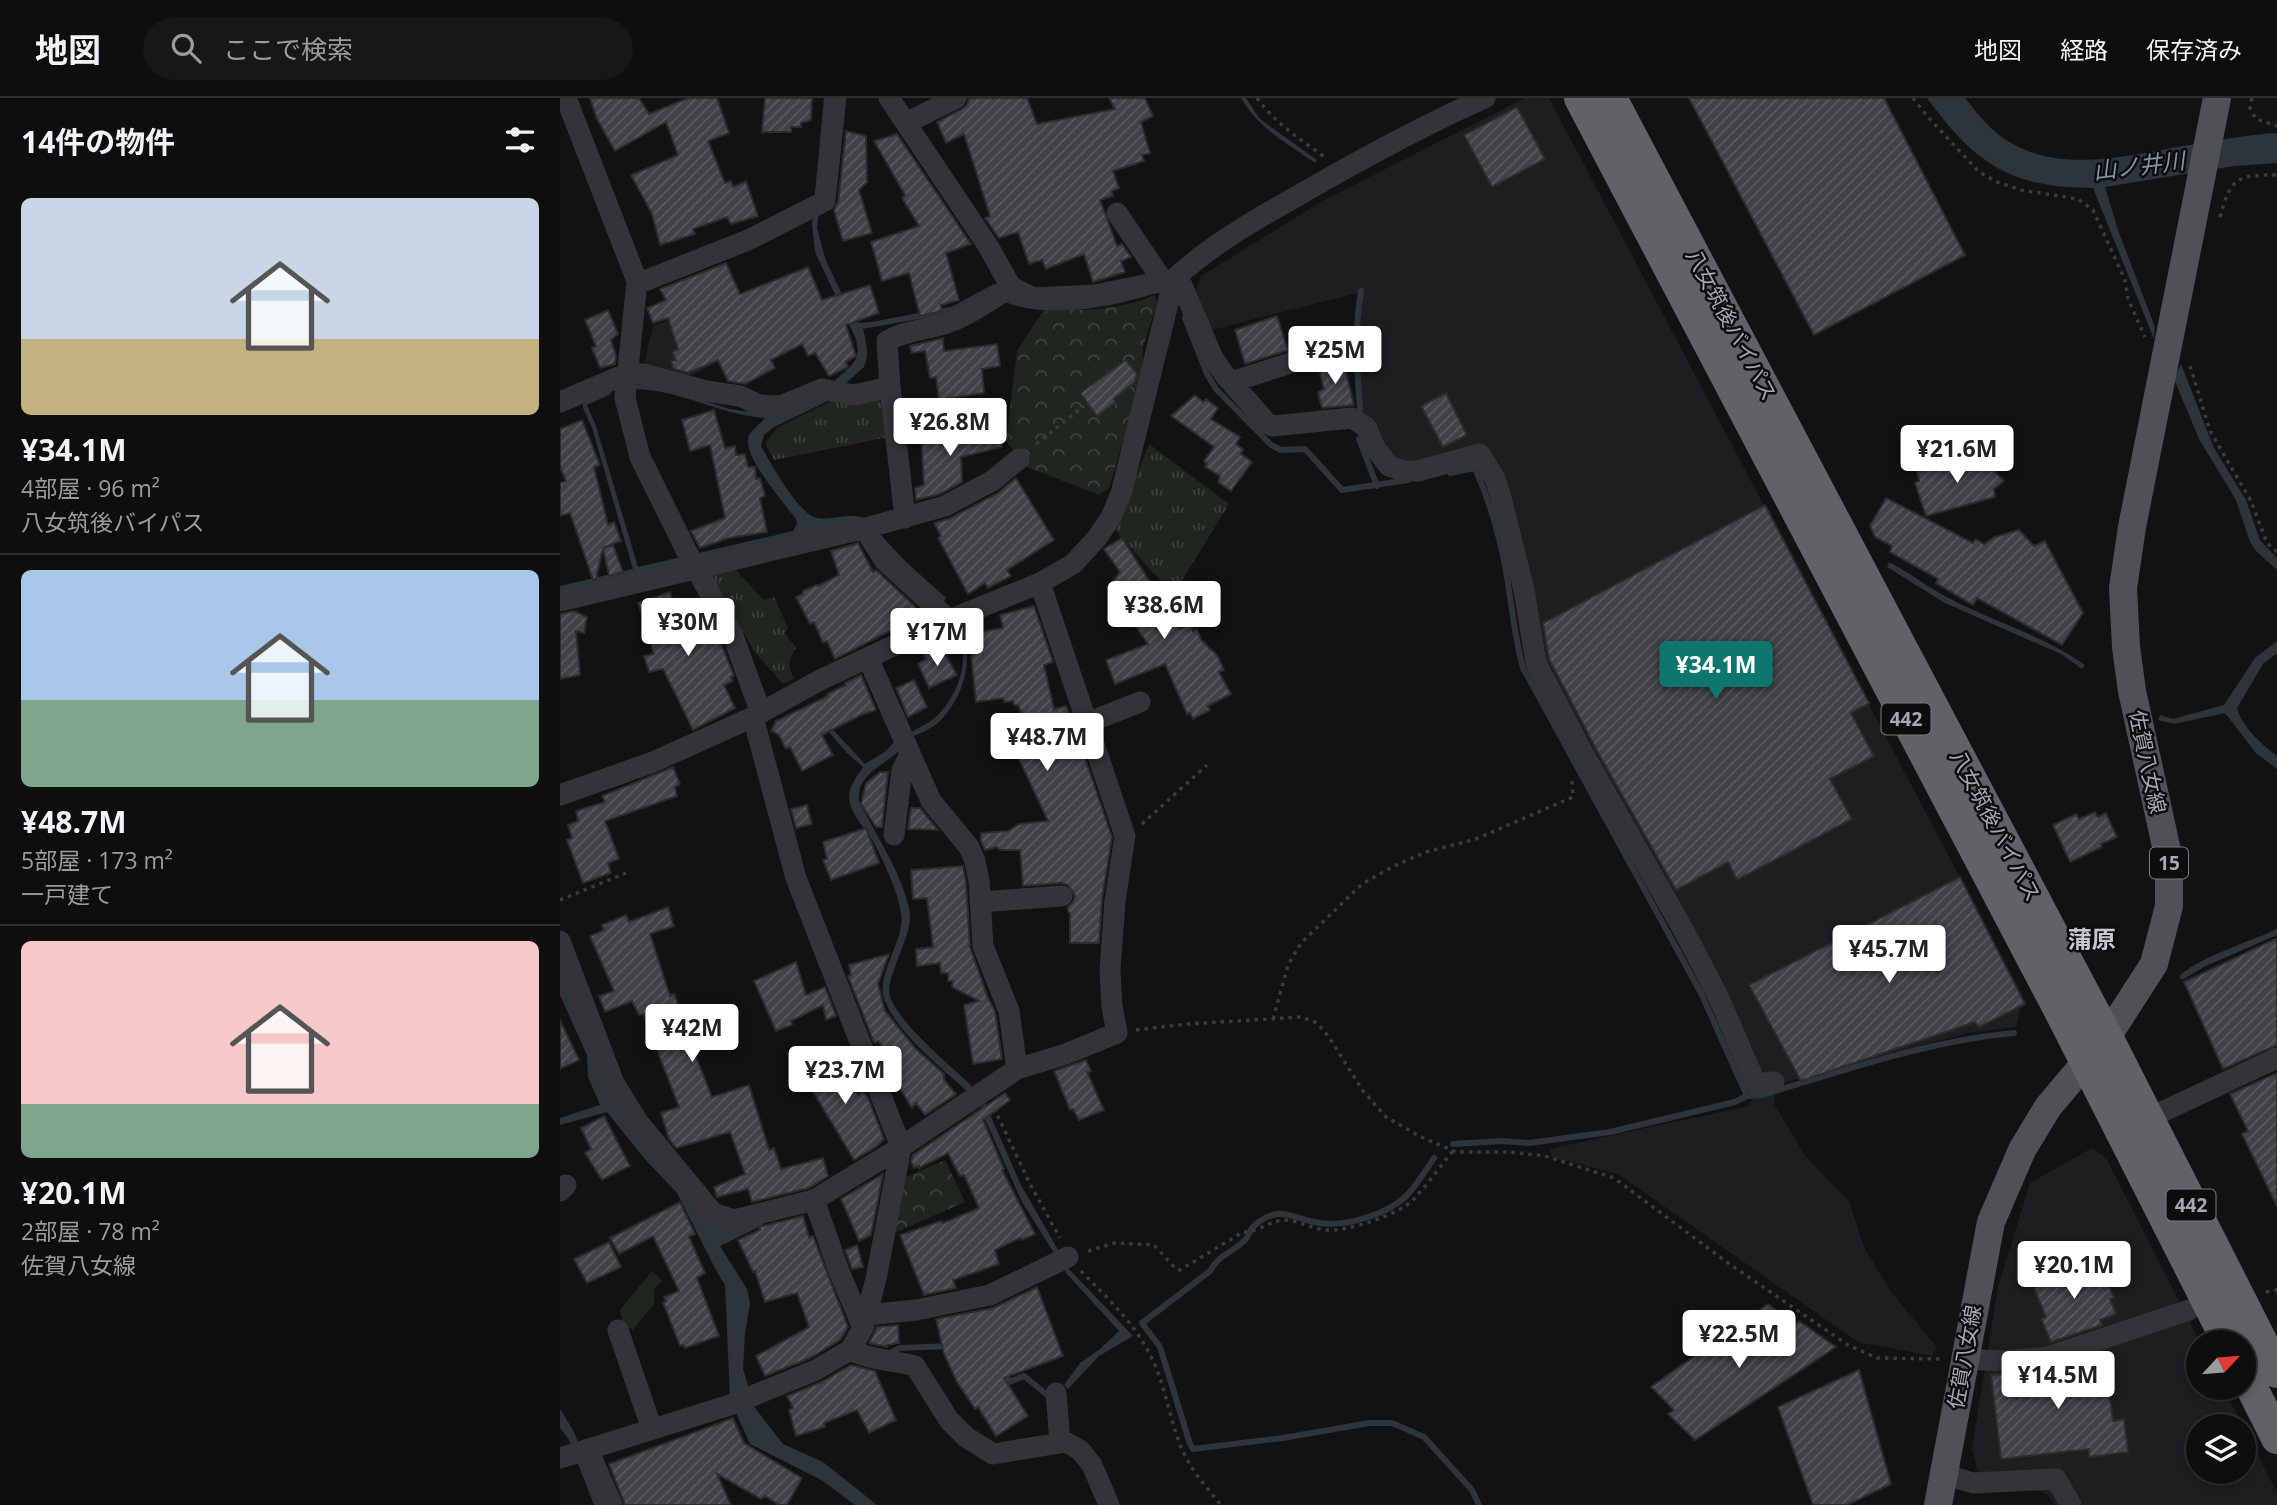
<!DOCTYPE html>
<html lang="ja">
<meta charset="utf-8">
<style>
:root{--surface:#0e0e0e;--page:#171717;--text:#f1f3f6;--muted:#9b9c9e;--line:#2e2e2e;--accent:#0f766e}
body{margin:0;font-family:"Open Sans","Noto Sans JP",sans-serif;background:var(--page);color:var(--text);height:100vh;display:flex;flex-direction:column;font-size:26px;white-space:nowrap}
*{box-sizing:border-box;margin:0}
p{font-size:23px;color:var(--muted)}
.icon{flex:none;width:38px;height:38px;fill:none;stroke:currentColor;stroke-width:2;stroke-linecap:round;stroke-linejoin:round}
.map{position:relative;flex:1;overflow:hidden}
.panel{display:flex;flex-direction:column;background:var(--surface);width:560px}
.panel>*{flex:none}
.needle{width:46px;rotate:64deg}
.tools{position:absolute;left:1626px;top:1232px;display:grid;gap:14px}
.tools a{display:grid;place-items:center;width:70px;height:70px;border-radius:50%;background:var(--surface);box-shadow:0 4px 10px #0003,0 0 0 2px var(--line);font-size:35px}
.price{position:absolute;translate:-50% -60px;padding:0 16px;border-radius:7px;background:#fff;color:#222;font-size:23px;line-height:46px;filter:drop-shadow(0 2px 4px #0008)}
.price::after{content:'';position:absolute;left:50%;top:42px;width:21px;height:16px;margin-left:-10px;background:inherit;clip-path:polygon(0 0,100% 0,50% 100%)}
.price.on{background:var(--accent);color:#fff}
ul{padding:0;list-style:none}
li{display:grid;align-content:center;gap:14px;height:371px;padding:0 21px}
li+li{border-top:2px solid var(--line)}
li span{display:grid;place-items:center;height:217px;border-radius:10px;color:#555}
li>.icon{margin-inline-start:auto}
span .icon{width:126px;height:126px;fill:#fffc;stroke-width:1}
li b{font-size:30px}
h2{display:flex;justify-content:space-between;align-items:center;height:84px;padding:0 21px;font-size:30px}
header{display:flex;align-items:center;gap:42px;box-sizing:border-box;height:98px;padding:0 35px;background:var(--surface);border-bottom:2px solid var(--line)}
header strong{font-size:33px}
nav{display:flex;gap:38px;margin-inline-start:auto;font-size:24px}
.search{width:490px;height:63px;background:var(--page);display:flex;align-items:center;gap:18px;box-sizing:border-box;padding:0 24px;border-radius:38px;color:var(--muted);font-size:26px}
main{display:flex;flex:1;min-height:0}
.map>svg:first-child{display:block}
.built{fill:#1e1e20}
.grass{fill:url(#grass-tufts)}
.forest{fill:url(#forest-crowns)}
.garden{fill:#1f251f}
.water{fill:#2d343a}
.lines{fill:none;stroke-linecap:round;stroke-linejoin:round}
.stream{stroke:#2d343a;stroke-width:6}
.building{fill:url(#building-hatch);stroke:#2c2c2f;stroke-width:2}
.path{stroke:#3a3b3f;stroke-width:3.5;stroke-dasharray:3.5 5;stroke-linecap:butt}
.minor{stroke:#343438;stroke-width:21}
.major{stroke:#505156;stroke-width:28}
.highway{stroke:#606268;stroke-width:32}
.labels{text-anchor:middle;stroke-width:5;stroke-linejoin:round;paint-order:stroke}
.shield{fill:#0d0d0e;stroke:#777a81;stroke-width:2}
.shield-label{font-size:19px;font-weight:bold;fill:#a5a9b2}
.street-label{font-size:21px;fill:#a5a9b2;stroke:#0d0d0e}
.water-label{font-size:23px;font-style:italic;fill:#8096aa;stroke:#0d0d0e}
.quarter-label{font-size:24px;font-weight:bold;fill:#c6c8cf;stroke:#0d0d0e}
</style>
<header>
<strong>地図</strong>
<div class="search"><svg class="icon" aria-label="search" viewBox="0 0 24 24"><circle cx="10" cy="10" r="6"/><path d="M15 15l6 6"/></svg>ここで検索</div>
<nav><a>地図</a><a>経路</a><a>保存済み</a></nav>
</header>
<main>
<section class="panel">
<h2>14件の物件<svg class="icon" aria-label="filters" viewBox="0 0 24 24"><path d="M4 7h16M4 17h16"/><circle cx="9" cy="7" r="2"/><circle cx="15" cy="17" r="2"/></svg></h2>
<ul>
<li><span style="background:linear-gradient(#c9d6e8 65%,#c2b280 0)"><svg class="icon" aria-label="home" viewBox="0 0 24 24"><path d="M3 11l9-7 9 7M6 9v11h12V9"/></svg></span><div><b>¥34.1M</b><p>4部屋 · 96 m²</p><p>八女筑後バイパス</p></div></li>
<li><span style="background:linear-gradient(#a9c7e8 60%,#7fa58c 0)"><svg class="icon" aria-label="home" viewBox="0 0 24 24"><path d="M3 11l9-7 9 7M6 9v11h12V9"/></svg></span><div><b>¥48.7M</b><p>5部屋 · 173 m²</p><p>一戸建て</p></div></li>
<li><span style="background:linear-gradient(#f6c9c9 75%,#7fa58c 0)"><svg class="icon" aria-label="home" viewBox="0 0 24 24"><path d="M3 11l9-7 9 7M6 9v11h12V9"/></svg></span><div><b>¥20.1M</b><p>2部屋 · 78 m²</p><p>佐賀八女線</p></div></li>
</ul>
</section>
<div class="map">
<svg width="1717" height="1407" viewBox="0 0 1717 1407">
<defs>
<pattern id="grass-tufts" width="24" height="20" patternUnits="userSpaceOnUse" patternTransform="scale(1.75)"><rect width="24" height="20" fill="#1f251f"/><path d="M3 7l-1-3M5 7V3M7 7l1-3M15 17l-1-3M17 17v-4M19 17l1-3" fill="none" stroke="#3d423d"/></pattern>
<pattern id="forest-crowns" width="20" height="18" patternUnits="userSpaceOnUse" patternTransform="scale(1.75)"><rect width="20" height="18" fill="#1f251f"/><path d="M2 6a3 3 0 1 1 6 0M12 15a3 3 0 1 1 6 0" fill="none" stroke="#3d423d"/></pattern>
<pattern id="building-hatch" width="6" height="6" patternUnits="userSpaceOnUse" patternTransform="scale(1.75)"><rect width="6" height="6" fill="#414246"/><path d="M-1 1l2-2M0 6l6-6M5 7l2-2" fill="none" stroke="#595a5e"/></pattern>
</defs>
<rect width="100%" height="100%" fill="#121213"/>
<path class="built" d="M965 0H989L1463 899 1456 929 1408 935 1216 987 1214 1006 1246 1059 1289 1103 1304 1149 1331 1194 1377 1249 1372 1258 1298 1244 1058 1076 992 1059 989 1051 1189 1008 1202 980 986 578 925 352 835 371 798 322V195L648 233 633 201 641 178 766 101Z
M158 204 156 265 120 283 83 272 93 228Z
M1532 1050 1546 1060 1640 1244H1638V1290H1663L1683 1328H1638V1374H1684V1329L1717 1395V1407H1495L1488 1397 1478 1392 1439 1394 1417 1371 1412 1350 1438 1189 1470 1085Z"/>
<path class="grass" d="M324 295 329 339 214 362 205 345 217 330 273 302Z
M589 346 669 406 613 497 555 432Z
M170 465 203 502 214 499 228 530 225 535 236 550C227 562 228 568 234 581L223 586 195 554 145 472Z"/>
<path class="forest" d="M594 197 598 203 583 249 582 280 549 390 539 397 467 369 446 343 457 253 483 213C520 212 560 213 594 197Z
M385 1062 405 1104 334 1135 344 1080Z"/>
<path class="garden" d="M92 1173 102 1183 94 1191V1206L73 1232 63 1226 60 1212Z"/>
<path class="water" d="M264 0H272L257 130 266 163 294 221 300 225 311 224 391 209 434 186 436 189 419 202 375 218 303 231C306 244 310 256 304 269L264 305 214 329 204 337 201 348C210 364 239 417 257 420 274 423 290 413 306 421L345 463 386 500 381 508 305 426 0 497V488L73 471 32 330 23 310V304L50 292 51 296 27 307 36 328 78 469 233 433 237 426 236 421C224 405 185 361 188 341 189 333 200 326 205 320 160 317 121 292 76 291L75 288 86 285 170 311 197 315 272 285 290 269 296 261 298 253 296 241 255 154 252 126Z
M681 0H686L700 21 757 62 755 65C728 46 698 30 681 0Z
M1367 0H1405C1418 16 1429 31 1446 42 1497 75 1562 59 1617 49 1649 44 1680 38 1713 35L1717 36V65L1674 68 1545 89 1558 132 1595 229 1594 241 1533 90C1451 90 1415 66 1367 0Z
M593 196C549 210 488 221 445 204L446 198Z
M1621 266 1654 350 1686 402 1700 442 1717 460V472L1697 454 1690 444 1676 402 1639 341 1614 281Z
M1329 464C1349 474 1366 488 1385 498 1430 523 1482 536 1525 567L1522 571 1501 556 1385 505 1327 469Z
M403 532C413 564 404 598 380 623 373 630 361 635 352 639L350 635C359 629 370 625 378 617 398 596 411 562 398 534Z
M1717 543V555L1703 566 1677 610C1682 629 1702 647 1717 658V671L1696 655 1665 615 1614 626 1598 622 1600 617 1613 621 1664 607 1695 560Z
M250 607 305 666 326 653 334 644 339 653C323 668 296 677 299 703 316 738 340 771 349 810 353 830 342 848 336 866 333 876 327 887 330 898 338 925 391 968 413 989L408 994C381 969 339 937 325 903 314 878 346 842 341 815 337 792 325 766 314 745 306 731 289 715 289 698 290 687 297 678 303 669L287 655 248 610Z
M1717 831V837L1646 868 1622 882 1619 878C1644 857 1687 845 1717 831Z
M0 857 58 1004 142 1109 201 1121 203 1127 160 1148 187 1191 190 1205 185 1236 183 1271 195 1310 223 1346 263 1364 317 1407H295L263 1383 190 1346 170 1301 165 1187 158 1176 117 1095 83 1059 47 1014 0 1027V1020L40 1007 28 979 27 957 0 897Z
M425 1005 461 1087 509 1171 573 1238 539 1258 508 1291 504 1287 520 1265 540 1251 559 1233 507 1176 462 1104 420 1010Z
M0 1311 13 1332 45 1407H34L8 1340 0 1330Z"/>
<g class="lines">
<path class="stream" d="M625 220 647 276 656 291 711 347 721 352 745 351 782 392 848 382
M800 311C797 271 794 233 801 193
M799 341 817 388
M890 375 915 370C930 404 941 442 947 479 952 510 955 541 963 570L1141 895 1187 998
M893 1046 942 1043 969 1045 1050 1034 1175 1004 1187 998 1202 997C1286 972 1367 943 1454 935
M874 1060C866 1072 858 1085 849 1095 830 1116 786 1129 759 1125 733 1121 720 1105 694 1128 690 1131 689 1137 686 1141 673 1155 660 1155 650 1173L582 1225 600 1249 630 1346 633 1351 723 1340 809 1325H832L864 1339 912 1392 919 1407
M332 1254 340 1250 391 1248
M443 1273 449 1284 464 1278 486 1296"/>
</g>
<path class="building" d="M30 0H79L89 16 128 0H157L169 35 148 43 165 85 171 83 173 89 186 83 198 118 171 126 167 119 133 131 135 136 100 147 92 116 71 77 118 57 106 24 55 53 37 21Z
M205 0H252L251 22 241 25V29H231V34H202Z
M409 0H467L477 26 555 11 549 0H585L593 18 581 24 590 55 582 57 584 63 553 73 559 90 552 93 553 98 540 102 557 148 562 146 571 159 561 163 565 174 533 184 524 156 486 171 482 162 469 166 458 134 439 140 425 120 430 118 404 36 386 45 377 24 402 11 407 7Z
M1129 0H1324L1405 157 1254 237Z
M957 9 985 61 932 89 904 37Z
M286 33 306 38 307 84 299 92 312 135 283 143 274 112 278 104Z
M337 36 411 146 386 155 399 202 381 207 382 213 360 218 349 175 322 183 311 144 359 128 342 100 345 97 314 43Z
M166 165 180 196 248 169 262 202 310 187 319 215 286 227 296 258 286 264 288 269 269 278 255 255 248 258 242 246 211 262 215 270 185 286 168 283 158 262 128 275 114 271 111 263 116 262 112 254 118 251 108 220 93 225 87 210 106 202 100 191Z
M48 212 58 236 51 242 56 258 55 266 40 270 32 250 36 248 25 222Z
M717 218 728 252 685 266 675 232Z
M383 240 384 253 437 246 440 268 422 271 424 295 379 302 376 279 370 280 365 253 352 255 350 248Z
M566 262 577 276 575 284 554 301 556 304 537 318 520 295Z
M783 262 794 307 762 310 758 294 764 291 758 267Z
M886 295 907 337 883 349 861 308Z
M635 297 643 304 646 301 658 310 651 321 680 339 676 346 683 351 681 356 692 364 671 393 658 384 660 378 645 369 647 366 644 363 654 349 611 318Z
M154 312 165 350 175 348 176 357 185 356 188 369H195L196 381 200 380 205 398 200 400 207 434 169 440 140 450 131 433 165 420 150 347 130 353 122 322Z
M22 322 40 367 34 369 48 427 54 424 61 443 43 450 53 447 63 474 49 478 43 450 36 481 33 482 10 415 0 418V385L6 383 0 369V331Z
M439 333 442 349 401 359 402 384 380 396 356 402 355 390 364 387 361 336Z
M1420 358 1422 362 1430 361 1432 370 1444 383 1434 391 1435 399 1366 418 1355 385 1359 383 1357 374Z
M456 380 494 442 447 472 451 478 428 490 425 485 408 496 378 440 381 438 374 425 391 420 438 395Z
M1326 400 1413 445 1416 441 1424 446 1435 439 1459 432 1474 448 1485 443 1523 515 1502 547 1417 500 1413 507 1376 485 1378 481 1330 454 1332 448 1315 439 1310 428Z
M1205 407 1309 605 1291 615 1314 658 1270 681 1292 721 1177 782 1168 764 1116 792 1036 651 989 561 983 525Z
M562 440 620 531 630 526 633 533 637 531 641 542 657 557 664 572 659 574 671 596 648 608 650 612 633 621 630 615 627 616 605 566 555 586 546 562 588 546 558 503 564 497 554 482 560 474 544 451Z
M298 445 313 474 316 472 363 516 275 561 267 543 263 545 254 524 250 526 236 499 243 496V493L256 487 258 488 279 477 271 453Z
M110 494 113 504 123 501 125 507 135 504 148 543 159 540 174 578 171 579 173 583 164 587 175 610 133 632 103 571 89 574 84 558 94 556 78 505Z
M474 508 493 564 484 567 494 611 506 608 511 619 552 739 542 801 539 845H510V815L508 814V809L513 804 515 798 508 787 501 785 463 788 460 752H440L437 749 425 752 421 743V735L448 733 459 726 488 723 457 657 475 649 458 607H454L453 603 444 604 443 600 416 604 409 536 443 530 440 517Z
M14 513 27 519 24 535 16 533 20 577 0 581V516Z
M382 550 397 577 369 590 358 566 366 561 364 557Z
M301 577 316 612 301 617 262 637 273 657 242 673 230 649 226 651 219 637 211 633 216 623 268 598 267 596 286 587 285 585Z
M354 582 367 609 348 619 336 590Z
M113 669 120 686 115 689 117 698 45 723 59 761 48 765 51 775 23 785 7 742 12 740 8 727 18 723 16 713 45 704 42 698Z
M320 674H328L322 729H316L301 706 306 685Z
M247 707 252 726 236 730 231 711Z
M351 710H360L378 732 348 731Z
M1535 714 1538 719 1546 715 1557 739 1541 746 1542 749 1510 764 1493 727 1516 716 1519 721Z
M306 730 319 765 271 782 263 762 267 761 263 744Z
M403 768 406 785 410 849 428 900 435 913 442 961 413 966 404 907 419 903 392 889 393 883H388V875H381L380 865 357 868 356 851 373 849 367 800 353 801 351 772Z
M1400 779 1465 906 1419 929 1415 924 1241 983 1189 887Z
M108 809 114 828 90 836 110 898 114 896 130 933 127 936 152 999 189 987 209 1052 214 1050 221 1071 263 1060 268 1078 249 1090 192 1104 188 1091 157 1099 154 1089 185 1076 170 1034 116 1050 109 1041 101 1015 119 1009 83 916 79 917 72 903 45 914 39 898 54 893 30 838 44 832 42 827 66 817 69 824Z
M1717 840V947L1663 971 1624 884Z
M329 856 318 886 325 913 355 950 384 976V982L396 996 365 1017 356 1005 352 1010 330 975 339 969 318 943 315 945 313 942 288 878 291 877 289 867Z
M236 864 246 897 265 889 276 918 266 922 263 907 231 923 232 927 216 933 194 883Z
M0 922 19 962 0 971Z
M279 957 298 997 303 993 308 1000 324 1041 316 1049 294 1062 240 972Z
M526 962 531 973 527 974 544 1012 519 1022 513 1011 510 1012 494 973Z
M1717 975V1108L1682 1036 1688 1033 1670 996Z
M445 995 450 1002 423 1022 444 1071 442 1072 475 1136 462 1142 460 1140 435 1152 439 1166 393 1182 396 1190 364 1197 340 1137 381 1123 383 1125 419 1110 404 1077 400 1078 388 1055 359 1070V1068L354 1070 351 1064 353 1057Z
M44 1018 70 1068 42 1082 25 1055 31 1051 21 1030Z
M323 1076 311 1137 299 1143 281 1101Z
M120 1104 135 1136 129 1139 145 1175 137 1180 159 1238 125 1250 123 1247 120 1248 103 1204 106 1203 104 1199 119 1193 93 1138 59 1156 50 1140Z
M243 1118 249 1139 253 1138 288 1229 280 1242 250 1260 205 1278 196 1258 249 1229 237 1195 205 1204 195 1173 193 1174 178 1142 200 1132 199 1129Z
M49 1144 61 1169 27 1185 14 1161Z
M297 1147 303 1169 292 1171 285 1152Z
M1518 1162 1523 1178 1542 1170 1554 1200 1550 1201 1556 1216 1540 1222 1542 1227 1491 1244 1481 1221 1486 1219 1474 1190 1492 1183 1489 1174Z
M477 1189 503 1258 444 1280 468 1318 436 1338 418 1309 415 1311 397 1284 384 1256 376 1221 433 1210Z
M1208 1206 1235 1226 1239 1223 1276 1249 1135 1342 1108 1316 1114 1312 1091 1289Z
M338 1227 339 1245 327 1247V1249L309 1245 317 1229Z
M1544 1254 1553 1323 1564 1321 1568 1354 1529 1359V1351L1441 1361 1431 1277 1489 1272Z
M291 1267 315 1273 336 1322 309 1335 297 1312 264 1325 265 1329 236 1338 229 1312 233 1310 227 1298 261 1284Z
M1299 1272 1331 1386 1287 1407H1253L1218 1309Z
M173 1320 184 1345 242 1380 227 1407H219L205 1398 201 1401 157 1376 171 1407H65L49 1366Z"/>
<g class="lines">
<path class="path" d="M697 0C715 25 741 42 766 60
M1353 0 1366 17 1419 74 1437 84 1461 92 1518 101 1533 112 1565 182 1568 201 1585 239
M1692 0 1690 10 1696 21 1717 28
M1660 119C1671 79 1677 77 1717 77
M1630 268 1650 333 1691 403 1707 445 1717 454
M476 346 524 308
M582 726 647 667
M0 802 66 775
M713 921 728 867 741 845 802 786 834 768 866 754 916 741 1013 699 1012 682
M576 932 627 926 742 919 757 925 769 939 803 993 826 1019 861 1039 896 1054H949L985 1058 1054 1080 1168 1165 1288 1247 1317 1260 1381 1261
M434 1010 470 1086 500 1140
M528 1153 554 1145 594 1147 616 1171 620 1172 683 1134C698 1134 710 1123 724 1122 739 1122 751 1131 766 1132 786 1134 837 1117 852 1103 867 1088 879 1069 893 1053
M521 1173C548 1201 576 1226 592 1261 605 1287 609 1317 619 1344 628 1368 644 1387 661 1407
M1706 1194 1717 1192"/>
<path class="minor" d="M6 0 77 183 65 300 80 359 126 452 173 538 201 615
M329 0 428 148 451 189 474 200 535 197 614 181
M346 25 396 0
M557 115 603 183
M618 178 653 260 664 276 707 325 713 328 792 320 806 329 815 350 829 368 844 373H858L920 356 935 381 940 396 964 492 976 565 1024 657 1124 833 1157 896 1196 986 1214 984
M77 183 87 182 188 142 265 103 276 0
M671 284 737 263
M330 289 345 420
M0 304 66 276H83L146 293 180 298 199 307 221 308 262 291 294 297 330 289 327 243C346 232 366 232 387 225 410 217 430 202 451 189
M304 430 325 463 389 522
M0 503 306 430 385 408 432 383 459 361
M308 560 371 703 409 749 415 763 419 783 423 848 449 913 457 971
M527 625 580 604
M0 697 93 664 193 619 262 581 389 522 480 485 513 466 537 440 551 419 561 396 614 181C655 143 704 117 753 89 809 57 866 26 925 0
M334 737 342 672 350 657
M420 804 502 798
M0 843 54 985 78 1024 153 1115 174 1122 254 1102 279 1173 303 1230
M1587 1021 1717 960
M0 1093 6 1087
M254 1102 341 1049 457 971 506 956 557 935 552 908 550 872 555 803 565 738 480 485
M307 1217 356 1212 430 1197 508 1159
M58 1232 92 1331
M290 1252C311 1262 333 1262 355 1268L389 1322 406 1339 433 1356 506 1344 520 1352 532 1367 549 1407
M1404 1261 1443 1263 1488 1259 1629 1212
M496 1295 500 1345
M28 1351 52 1407
M0 1360 170 1307 256 1272 290 1252 303 1230 316 1181 341 1049 236 780 193 619
M1384 1376 1413 1385 1496 1381 1511 1407"/>
<path class="major" d="M1378 1407 1431 1124 1462 1052 1488 1009 1547 939 1594 866 1609 808V762L1572 593 1566 549 1563 490 1572 429 1657 0"/>
<path class="highway" d="M1020 0 1500 913 1668 1244
M1051 0 1547 939 1717 1274
M1684 1274 1717 1340"/>
</g>
<g class="labels">
<g class="shield">
<rect x="1321.5" y="605.5" width="49" height="31" rx="5"/>
<rect x="1590" y="749.5" width="38" height="31" rx="5"/>
<rect x="1606.5" y="1091.5" width="49" height="31" rx="5"/>
</g>
<g class="shield-label">
<text x="1346" y="628">442</text>
<text x="1609" y="772">15</text>
<text x="1631" y="1114">442</text>
</g>
<g class="street-label">
<text transform="translate(1171 227) rotate(62)" y="7">八女筑後バイパス</text>
<text transform="translate(1587 664) rotate(78)" y="7">佐賀八女線</text>
<text transform="translate(1435 728) rotate(62)" y="7">八女筑後バイパス</text>
<text transform="translate(1405 1259) rotate(-80)" y="7">佐賀八女線</text>
</g>
<g class="water-label">
<text transform="translate(1579 68) rotate(-7)" y="8">山ノ井川</text>
</g>
<g class="quarter-label">
<text x="1532" y="850">蒲原</text>
</g>
</g>
</svg>
<div class="tools">
<a><svg class="needle" viewBox="-14 -14 28 28"><path d="M0-13l5 13h-10z" fill="#e53935"/><path d="M0 13l5-13h-10z" fill="#9b9c9e"/></svg></a>
<a><svg class="icon" aria-label="layers" viewBox="0 0 24 24"><path d="M12 4l9 5-9 5-9-5zM3 14l9 5 9-5"/></svg></a>
</div>
<b class="price" style="left:775px;top:288px">¥25M</b>
<b class="price" style="left:390px;top:360px">¥26.8M</b>
<b class="price" style="left:1397px;top:387px">¥21.6M</b>
<b class="price" style="left:604px;top:543px">¥38.6M</b>
<b class="price" style="left:128px;top:560px">¥30M</b>
<b class="price" style="left:377px;top:570px">¥17M</b>
<b class="price on" style="left:1156px;top:603px">¥34.1M</b>
<b class="price" style="left:487px;top:675px">¥48.7M</b>
<b class="price" style="left:1329px;top:887px">¥45.7M</b>
<b class="price" style="left:132px;top:966px">¥42M</b>
<b class="price" style="left:285px;top:1008px">¥23.7M</b>
<b class="price" style="left:1514px;top:1203px">¥20.1M</b>
<b class="price" style="left:1179px;top:1272px">¥22.5M</b>
<b class="price" style="left:1498px;top:1313px">¥14.5M</b>
</div>
</main>
